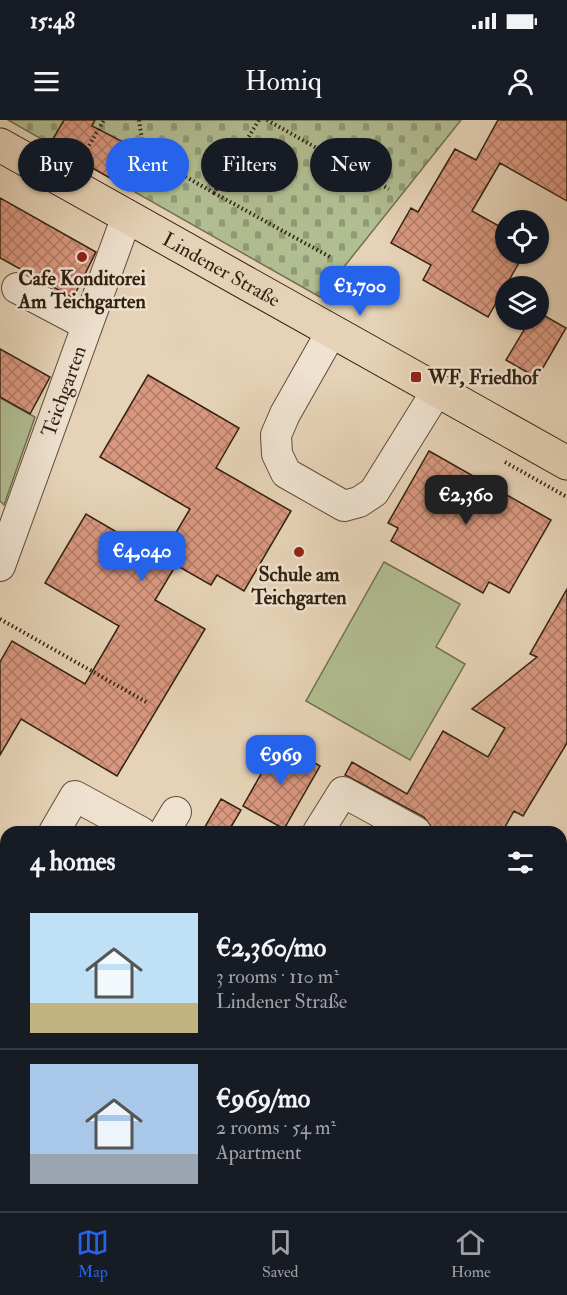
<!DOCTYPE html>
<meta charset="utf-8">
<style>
:root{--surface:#171b24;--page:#20242c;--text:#f1f3f6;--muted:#9ea1a6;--line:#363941;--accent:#2563eb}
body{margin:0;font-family:"IM FELL Double Pica",serif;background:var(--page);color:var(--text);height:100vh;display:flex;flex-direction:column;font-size:22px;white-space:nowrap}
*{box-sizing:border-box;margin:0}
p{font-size:20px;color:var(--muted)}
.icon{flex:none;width:33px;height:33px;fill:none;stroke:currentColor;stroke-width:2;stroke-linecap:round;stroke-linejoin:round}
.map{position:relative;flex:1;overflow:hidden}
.details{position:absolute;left:0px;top:706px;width:567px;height:386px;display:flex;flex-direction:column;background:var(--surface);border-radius:18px 18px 0 0;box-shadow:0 2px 4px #0004}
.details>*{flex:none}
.banner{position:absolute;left:18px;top:18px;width:531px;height:54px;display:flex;gap:12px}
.controls{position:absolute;left:495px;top:90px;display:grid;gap:12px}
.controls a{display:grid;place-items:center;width:54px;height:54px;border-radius:50%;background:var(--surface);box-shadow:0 2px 4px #0004;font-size:30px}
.price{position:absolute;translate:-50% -51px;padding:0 14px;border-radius:12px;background:var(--accent);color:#fff;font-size:20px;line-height:39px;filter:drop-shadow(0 2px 3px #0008)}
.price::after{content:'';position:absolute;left:50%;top:36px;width:18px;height:14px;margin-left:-9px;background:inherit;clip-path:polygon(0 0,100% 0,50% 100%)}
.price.on{background:#222;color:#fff}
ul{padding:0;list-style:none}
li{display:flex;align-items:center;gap:18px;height:150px;padding:0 30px}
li+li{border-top:2px solid var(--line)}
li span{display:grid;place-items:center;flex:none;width:168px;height:120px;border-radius:0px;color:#555}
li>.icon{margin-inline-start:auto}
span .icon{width:72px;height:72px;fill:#fffc;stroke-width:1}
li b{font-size:26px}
h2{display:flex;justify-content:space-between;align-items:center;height:72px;padding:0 30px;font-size:26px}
.tag{padding:0 21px;border-radius:27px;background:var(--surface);box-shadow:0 2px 4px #0004;font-size:21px;line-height:54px}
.tag.on{background:var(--accent);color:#fff}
.status{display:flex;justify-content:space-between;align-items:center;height:42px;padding:0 30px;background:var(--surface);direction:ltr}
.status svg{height:16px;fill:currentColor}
header{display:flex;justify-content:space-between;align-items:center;height:78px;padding:0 30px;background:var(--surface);font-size:27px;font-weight:600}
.tabs{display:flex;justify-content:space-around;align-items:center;height:84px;border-top:2px solid var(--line);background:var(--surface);font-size:16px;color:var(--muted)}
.tabs a{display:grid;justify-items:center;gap:3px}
.tabs .on{color:var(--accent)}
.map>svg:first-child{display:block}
.green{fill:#b1be92;stroke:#727052;stroke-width:1.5}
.forest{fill:url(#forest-firs);stroke:#727052;stroke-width:1.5}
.cemetery{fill:url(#cemetery-stones);stroke:#727052;stroke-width:1.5}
.building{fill:url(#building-cross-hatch);stroke:#322212;stroke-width:1.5}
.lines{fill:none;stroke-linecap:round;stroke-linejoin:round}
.minor-casing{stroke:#5f4e3b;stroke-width:32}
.major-casing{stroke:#322212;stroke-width:35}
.path{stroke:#322212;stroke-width:4;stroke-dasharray:1.5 3;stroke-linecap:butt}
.minor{stroke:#efe2d0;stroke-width:30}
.major{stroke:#e6d3b7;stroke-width:33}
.poi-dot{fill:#8f2418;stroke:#efe2d0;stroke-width:2}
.labels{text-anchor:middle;stroke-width:5;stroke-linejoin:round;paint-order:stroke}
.street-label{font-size:20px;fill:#322212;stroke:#efe2d0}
.poi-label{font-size:20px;font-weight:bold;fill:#322212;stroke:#efe2d0}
</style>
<div class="status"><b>15:48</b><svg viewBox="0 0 49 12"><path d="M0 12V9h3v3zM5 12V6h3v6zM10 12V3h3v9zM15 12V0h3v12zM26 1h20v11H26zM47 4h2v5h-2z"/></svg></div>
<header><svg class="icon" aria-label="menu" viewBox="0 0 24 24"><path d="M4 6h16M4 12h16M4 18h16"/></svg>Homiq<svg class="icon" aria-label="person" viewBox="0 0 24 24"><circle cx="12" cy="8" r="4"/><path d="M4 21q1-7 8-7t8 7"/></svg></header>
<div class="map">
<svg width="567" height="1091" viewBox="0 0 567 1091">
<defs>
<pattern id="forest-firs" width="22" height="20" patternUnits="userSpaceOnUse" patternTransform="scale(1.5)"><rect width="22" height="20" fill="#b1be92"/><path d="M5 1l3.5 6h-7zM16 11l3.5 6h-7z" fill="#919a76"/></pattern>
<pattern id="cemetery-stones" width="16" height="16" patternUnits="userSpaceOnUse" patternTransform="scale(1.5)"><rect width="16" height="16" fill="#b1be92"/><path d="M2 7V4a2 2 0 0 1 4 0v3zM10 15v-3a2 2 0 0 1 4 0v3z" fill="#919a76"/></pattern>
<pattern id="building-cross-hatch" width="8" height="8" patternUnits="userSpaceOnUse" patternTransform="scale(1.5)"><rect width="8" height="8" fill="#da9880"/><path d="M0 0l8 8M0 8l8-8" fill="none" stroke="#b17c67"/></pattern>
</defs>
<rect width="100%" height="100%" fill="#e6d3b7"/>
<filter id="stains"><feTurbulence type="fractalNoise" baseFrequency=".00333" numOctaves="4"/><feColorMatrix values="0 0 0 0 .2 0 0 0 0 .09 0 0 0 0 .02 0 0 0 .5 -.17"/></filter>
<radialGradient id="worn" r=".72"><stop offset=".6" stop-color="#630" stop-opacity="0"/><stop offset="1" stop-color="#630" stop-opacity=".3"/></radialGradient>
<path class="green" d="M0 278 35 297 4 385 0 381Z
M384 442 460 484 436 527 465 544 410 640 306 581Z"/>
<path class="forest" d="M120 1086H379L388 1091H117Z"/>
<path class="cemetery" d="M8 0H461L320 177Z"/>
<path class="building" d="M64 0H95L92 6 129 25 110 58 50 24Z
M498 0H567V81L500 43 472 91 506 110V134H524L488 197 423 160 431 145 391 123 411 88 418 92 455 29 476 40Z
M0 78 96 132 73 178 0 138Z
M538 192 566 208 537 258 506 240 530 200H538Z
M0 229 50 257 30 294 0 277Z
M148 255 239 308 216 348 291 391 244 471 217 455 211 465 176 445 155 480 205 509 117 656 21 599 0 635V542L12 521 85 564 119 506 45 463 86 394 161 438 190 389 100 337Z
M429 331 551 400 509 473 489 462 483 473 391 421 398 408 388 403Z
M567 469V623L523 696 514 691 502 712H440L432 708 424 697 345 655 352 642 407 674 443 611 488 637 505 608 472 589 537 537 530 534Z
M279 622 320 646 284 709 243 686Z
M221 679 241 690 228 712H202Z"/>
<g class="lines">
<g class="minor-casing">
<g id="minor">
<path d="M17 168 87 205"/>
<path d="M332 211 285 294 276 315 277 334 286 353 344 386 359 382 374 372 438 269"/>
<path id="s1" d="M0 446 127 96"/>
<path d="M54 712 75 676 141 712"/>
<path d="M164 712 176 692"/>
<path d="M318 712 343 672 416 712"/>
<path d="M0 810 6 799"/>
<path d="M561 813 567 817"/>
<path d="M0 894 6 898"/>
<path d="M561 960 567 949"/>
</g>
</g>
<g class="major-casing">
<g id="major">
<path id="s2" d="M0 25 567 343"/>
</g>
</g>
<path class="path" d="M139 0 144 33 214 73 259 0
M267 0 389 69
M80 41 104 0
M214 73 332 138
M505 342 567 377
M0 499 148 583
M0 1030 6 1024
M310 1086 316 1091"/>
<use href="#minor" class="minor"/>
<use href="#major" class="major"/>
</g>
<g class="poi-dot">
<circle cx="82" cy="137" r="6"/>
<rect x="410" y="251" width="12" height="12" rx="3"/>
<circle cx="299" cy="432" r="6"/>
</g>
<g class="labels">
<g class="street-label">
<text dy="7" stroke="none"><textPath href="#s2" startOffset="254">Lindener Straße</textPath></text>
<text dy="7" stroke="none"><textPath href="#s1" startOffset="186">Teichgarten</textPath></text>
</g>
<g class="poi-label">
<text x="82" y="165">Cafe Konditorei<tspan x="82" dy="23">Am Teichgarten</tspan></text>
<text x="428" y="264" text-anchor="start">WF, Friedhof</text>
<text x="299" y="461">Schule am<tspan x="299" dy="23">Teichgarten</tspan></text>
</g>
</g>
<rect width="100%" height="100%" filter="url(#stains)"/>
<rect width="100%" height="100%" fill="url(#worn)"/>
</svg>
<div class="controls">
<a><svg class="icon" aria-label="locate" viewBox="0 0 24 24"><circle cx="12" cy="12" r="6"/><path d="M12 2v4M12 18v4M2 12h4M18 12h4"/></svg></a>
<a><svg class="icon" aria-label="layers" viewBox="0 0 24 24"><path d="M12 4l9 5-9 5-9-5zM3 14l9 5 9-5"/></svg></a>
</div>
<b class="price" style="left:360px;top:197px">€1,700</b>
<b class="price on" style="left:466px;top:406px">€2,360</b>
<b class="price" style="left:142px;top:462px">€4,040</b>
<b class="price" style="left:281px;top:666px">€969</b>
<div class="banner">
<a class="tag">Buy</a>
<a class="tag on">Rent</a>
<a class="tag">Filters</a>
<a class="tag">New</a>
</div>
<section class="details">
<h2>4 homes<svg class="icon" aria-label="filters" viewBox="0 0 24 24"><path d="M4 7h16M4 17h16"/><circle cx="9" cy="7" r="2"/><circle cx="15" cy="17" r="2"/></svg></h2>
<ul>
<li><span style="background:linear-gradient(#bfe0f5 75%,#c2b280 0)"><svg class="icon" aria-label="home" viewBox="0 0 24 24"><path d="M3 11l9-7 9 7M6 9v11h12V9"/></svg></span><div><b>€2,360/mo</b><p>3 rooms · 110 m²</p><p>Lindener Straße</p></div></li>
<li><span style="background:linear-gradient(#a9c7e8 75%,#9aa5b1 0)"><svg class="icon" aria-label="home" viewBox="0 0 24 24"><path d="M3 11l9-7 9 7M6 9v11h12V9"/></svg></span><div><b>€969/mo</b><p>2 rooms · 54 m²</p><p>Apartment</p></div></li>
</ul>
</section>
</div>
<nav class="tabs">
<a class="on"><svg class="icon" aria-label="map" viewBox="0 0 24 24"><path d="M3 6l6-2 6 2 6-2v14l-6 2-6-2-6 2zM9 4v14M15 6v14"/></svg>Map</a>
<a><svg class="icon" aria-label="saved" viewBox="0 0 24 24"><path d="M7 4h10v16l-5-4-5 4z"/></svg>Saved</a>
<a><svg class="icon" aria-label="home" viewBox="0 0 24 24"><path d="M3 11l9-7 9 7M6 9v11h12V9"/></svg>Home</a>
</nav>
